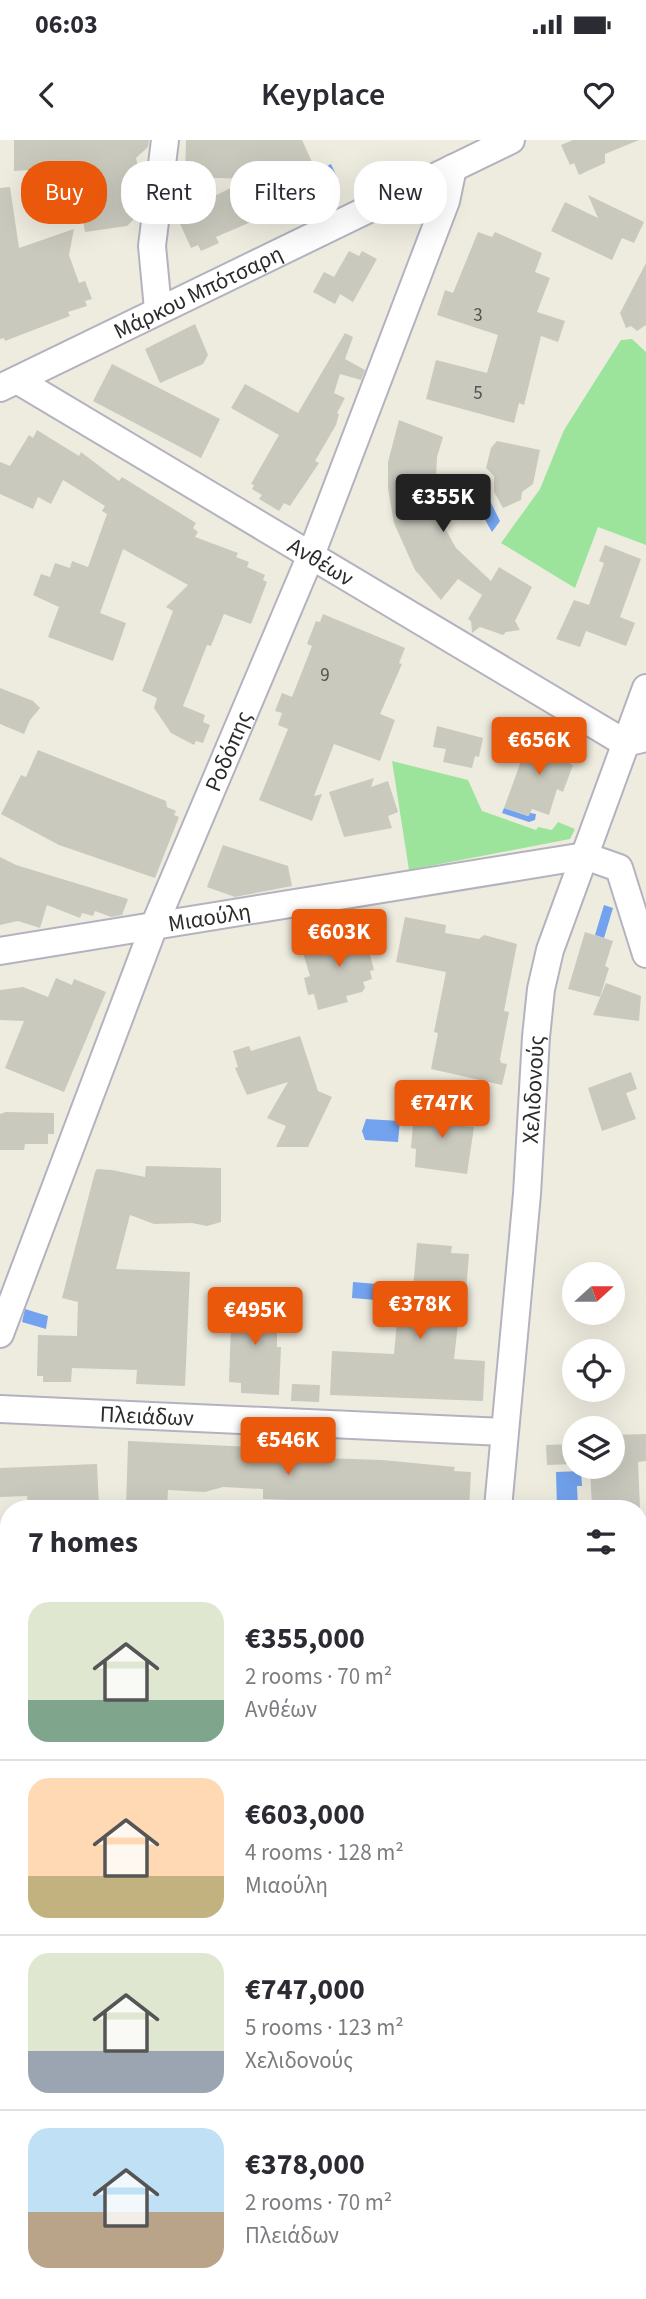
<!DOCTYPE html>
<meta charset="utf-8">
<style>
:root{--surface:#fff;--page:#f7f7f7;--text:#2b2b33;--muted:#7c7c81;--line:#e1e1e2;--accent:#ea580c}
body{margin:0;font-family:"Source Sans 3",sans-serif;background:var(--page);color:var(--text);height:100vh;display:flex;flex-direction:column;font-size:26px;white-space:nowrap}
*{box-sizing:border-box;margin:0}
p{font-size:23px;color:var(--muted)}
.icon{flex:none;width:38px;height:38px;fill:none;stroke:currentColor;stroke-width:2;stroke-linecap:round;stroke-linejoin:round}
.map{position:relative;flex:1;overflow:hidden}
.panel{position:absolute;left:0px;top:1360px;width:648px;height:800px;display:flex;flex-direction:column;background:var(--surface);border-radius:28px 28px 0 0;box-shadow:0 7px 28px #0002}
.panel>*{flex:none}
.hud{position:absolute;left:21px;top:21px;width:606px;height:63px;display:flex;gap:14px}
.needle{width:46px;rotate:69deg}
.fabs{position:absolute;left:562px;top:1122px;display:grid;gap:14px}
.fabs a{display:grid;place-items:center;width:63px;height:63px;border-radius:50%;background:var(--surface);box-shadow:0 7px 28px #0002;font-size:35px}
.price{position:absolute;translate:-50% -60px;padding:0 16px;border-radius:7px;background:var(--accent);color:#fff;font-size:23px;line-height:46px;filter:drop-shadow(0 2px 4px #0008)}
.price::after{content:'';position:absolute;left:50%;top:42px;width:21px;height:16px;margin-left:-10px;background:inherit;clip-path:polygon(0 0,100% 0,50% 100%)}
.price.active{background:#222;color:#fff}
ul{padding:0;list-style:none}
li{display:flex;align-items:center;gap:21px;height:175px;padding:0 28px}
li+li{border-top:2px solid var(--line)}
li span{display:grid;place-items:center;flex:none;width:196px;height:140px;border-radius:21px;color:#555}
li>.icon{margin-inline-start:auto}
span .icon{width:84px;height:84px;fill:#fffc;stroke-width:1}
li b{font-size:30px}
h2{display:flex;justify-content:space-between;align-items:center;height:84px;padding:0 28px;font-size:30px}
.pill{padding:0 24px;border-radius:28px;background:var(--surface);box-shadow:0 7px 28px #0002;font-size:24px;line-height:63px}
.pill.active{background:var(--accent);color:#fff}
.status{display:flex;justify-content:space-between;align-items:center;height:49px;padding:0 35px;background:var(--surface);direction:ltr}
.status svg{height:19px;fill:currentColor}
header{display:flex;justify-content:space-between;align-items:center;height:91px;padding:0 28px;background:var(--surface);font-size:32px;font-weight:600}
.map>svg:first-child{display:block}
.green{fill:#9ce49c}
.pitch{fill:#abeb98}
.water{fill:#73a3ef}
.building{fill:#c9c9be}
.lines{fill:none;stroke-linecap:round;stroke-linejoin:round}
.minor-casing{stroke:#b5b2c0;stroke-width:30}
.minor{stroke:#fff;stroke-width:26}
.labels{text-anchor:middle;stroke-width:5;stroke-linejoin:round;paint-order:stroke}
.number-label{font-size:19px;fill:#535350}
.street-label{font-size:23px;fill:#2c2c2c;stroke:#fff}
</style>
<div class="status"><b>06:03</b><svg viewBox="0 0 49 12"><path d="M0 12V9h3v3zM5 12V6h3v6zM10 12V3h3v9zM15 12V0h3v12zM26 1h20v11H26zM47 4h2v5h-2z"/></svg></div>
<header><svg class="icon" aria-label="back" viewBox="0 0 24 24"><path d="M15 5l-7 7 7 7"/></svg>Keyplace<svg class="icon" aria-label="heart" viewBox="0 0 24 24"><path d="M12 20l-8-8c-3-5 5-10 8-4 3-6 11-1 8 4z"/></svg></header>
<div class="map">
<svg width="646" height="2159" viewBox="0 0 646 2159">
<rect width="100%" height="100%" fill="#eeecdf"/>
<path class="green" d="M632 199 646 212V405L598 387 575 448 501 403 540 349 564 290 621 200Z
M392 621 468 640 482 671 536 690 538 687 552 690 558 682 575 689 570 699 409 730Z
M646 1422V1473L639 1474V1428Z
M423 2151H549L554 2159H423Z"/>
<path class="pitch" d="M59 2151H391L390 2159H56Z"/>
<path class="water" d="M331 24 337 37 303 52 297 40Z
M486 353 500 381 492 392 472 357Z
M504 668 528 676 530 673 536 674 535 680 529 682 502 673Z
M604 765 613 768 604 798 595 795Z
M366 979 400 981 398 1002 365 1000 362 991Z
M353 1142 377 1144 376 1160 352 1158Z
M25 1169 48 1176 46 1189 22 1182Z
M581 1331 582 1346H577L578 1368H557L556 1332Z"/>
<path class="building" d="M14 0H149L148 7 136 18 141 40 140 46 129 53 135 74 133 80 127 86 85 92 81 68 97 65 78 27 14 31Z
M186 0H302L313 24 276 39H261L276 71 216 97 219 103 201 111 198 105 191 108 176 75 249 39 185 37Z
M573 0H639L605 14V23L579 35 574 23 570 25 561 5Z
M10 47 19 108 74 89 69 115 79 143 85 141 92 159 85 161 87 166 68 172 70 176 5 201 4 198 0 199V48Z
M588 55 644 82 634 103 622 98 612 120 551 91 565 62 598 78Z
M478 92 492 97 495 92 542 113 535 132 550 138 537 172 565 181 558 202 541 196 524 265 519 263 514 283 426 259 436 220 487 233 498 195 437 175 445 150 453 153Z
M349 111 359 116 362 111 377 119 353 162 340 154 335 164 313 152 324 132 334 137Z
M646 123V185L637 191 631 186 626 188 620 173Z
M195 184 208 215 203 224 160 243 145 209Z
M345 193 353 197 345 219 365 230 361 240 340 234 334 253 345 258 337 273 339 274 336 285 315 321 319 323 290 366 284 363 279 371 259 359 262 355 252 349 254 345 251 344 279 295 231 268 245 244 298 273Z
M112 224 220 279 201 318 93 261Z
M399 280 443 297 437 317 435 360 446 390 456 408 491 441 499 427 532 447 515 481 520 490 506 492 503 495 480 487 472 493 471 481 468 479 482 455 458 439 441 460 415 430 394 383 388 348V322Z
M37 290 79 316 81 312 119 341 122 337 196 383 193 388 198 392 195 397 238 413 236 417 249 422 247 427 265 435 263 440 267 442 251 484 224 474 211 506 207 505 183 566 205 575 203 582 210 585 203 603 196 601 194 605 171 593 154 568 157 558 142 551 173 471 166 467 188 445 123 409 100 473 126 483 113 521 48 497 59 467 33 455 41 434 50 437 55 423 70 428 72 421 88 427 107 374 102 371 105 366 63 340 51 364 38 357 33 369 0 354V322L10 326 29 295 33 298Z
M497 301 540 310 533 344 522 352 521 360 503 368 494 352V336L486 328 491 308Z
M605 405 641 419 620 477 635 483 626 506 586 491 580 507 556 499 574 460 589 465 604 423 599 421Z
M323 474 405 508 399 523 402 524 380 574 395 580 380 621 334 604 314 656 322 654 312 681 259 660 288 589 278 585 282 573 275 571 282 553 292 557 312 506 307 504 316 481 320 482Z
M0 548 33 561 40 568 30 580 24 594 0 584Z
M437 586 483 598 479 617 475 616 472 628 443 622 446 609 433 607Z
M533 596 571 609 567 622 573 625 563 652 557 649 549 675 532 669 529 676 504 668 528 602 531 603Z
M38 610 166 661 167 667 176 671 174 675 179 677 155 738 59 705 1 674 21 635 26 637Z
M374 638 371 647 388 641 398 672 388 676 392 688 344 697 329 652Z
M223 705 288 726 292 746 235 757 207 747Z
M0 717 16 725 128 759 122 775 111 777 95 771 93 776 82 773 80 778 47 765 40 788 18 781 0 785Z
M405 777 446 785 445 793 479 799 484 795 517 804 504 871 509 872 500 919 501 923 507 924 502 945 431 929 438 893 434 892 446 832 396 822Z
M363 788 374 830 370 831 372 839 363 842 365 848 362 852 346 856 348 862 318 870 314 854 308 855 304 838 310 836 303 813 333 805 331 797Z
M585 792 613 801 605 826 609 828 600 857 568 849Z
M56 838 72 845 74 839 106 852 64 952 5 928 24 881 0 880V850L23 847 48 857Z
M606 843 641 856 639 881 593 875Z
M300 896 318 951 332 957 308 1007H276L286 986 267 978 288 942 247 955 235 928 238 927 233 911 249 906 251 911Z
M631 932 637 949 626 953 636 979 602 991 588 948Z
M433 965 461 967 464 971 462 986 474 987 467 1034 415 1027 416 1009 411 1008 414 973 428 974Z
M6 972 54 973V994H48V1004H25L24 1010H0V974Z
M146 1026 221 1028V1082L207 1086 192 1083 154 1084 130 1075 116 1129 190 1132 185 1246 136 1244 137 1230 72 1228 71 1242H43V1236H37L38 1195 77 1196 78 1162 62 1158 95 1032 97 1029 112 1030 145 1037Z
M417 1103 452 1106 451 1113 469 1114 464 1176 459 1175 454 1219 485 1221 483 1261 330 1255 332 1211 394 1214 399 1160 412 1161Z
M238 1158 265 1159 277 1165V1207H281L279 1255 241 1253V1243L229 1242 231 1184 228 1170 232 1162H238Z
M292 1244 320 1245 319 1262 291 1261Z
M646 1294V1321L638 1322 640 1368H592L590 1326H612V1295Z
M128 1301 294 1309 293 1317 382 1320 455 1327 454 1331 471 1332 469 1368 322 1364V1361L263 1359V1349L223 1347 205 1352 168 1350 167 1368H126Z
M574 1304V1324L547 1325 546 1305Z
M97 1324 99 1368H34L28 1367 27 1356 0 1357V1328Z"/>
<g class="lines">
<g class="minor-casing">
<g id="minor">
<path d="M158 169 152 106 165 0"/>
<path id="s1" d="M17 240 625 603 642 599"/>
<path id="s2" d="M0 248 511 0"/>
<path id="s3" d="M0 811 585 716 619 728 646 814"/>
<path id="s4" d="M0 1194 154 786 311 415 446 61 453 28"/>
<path id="s5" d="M0 1269 504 1292"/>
<path id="s6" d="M498 1368 527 1054 536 897 541 849 550 810 646 548"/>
<path d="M639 1486 646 1485"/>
<path d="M0 1503H9"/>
<path d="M0 1758 9 1771"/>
<path d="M0 1793H9"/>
<path d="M639 2032 646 2029"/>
<path d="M0 2115 9 2114"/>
<path d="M566 2151 572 2159"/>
<path d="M35 2159 38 2151"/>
<path d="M404 2159V2151"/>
</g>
</g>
<use href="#minor" class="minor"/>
</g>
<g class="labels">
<g class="number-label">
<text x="478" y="181">3</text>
<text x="478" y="259">5</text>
<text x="325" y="541">9</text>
</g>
<g class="street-label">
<text dy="8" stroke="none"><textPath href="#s2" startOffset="220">Μάρκου Μπότσαρη</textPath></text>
<text dy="8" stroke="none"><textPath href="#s1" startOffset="354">Ανθέων</textPath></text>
<text dy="8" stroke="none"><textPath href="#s4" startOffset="626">Ροδόπης</textPath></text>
<text dy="8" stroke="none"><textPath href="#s3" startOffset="212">Μιαούλη</textPath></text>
<text dy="8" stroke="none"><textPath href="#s6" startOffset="420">Χελιδονούς</textPath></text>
<text dy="8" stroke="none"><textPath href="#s5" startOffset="147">Πλειάδων</textPath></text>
</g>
</g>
</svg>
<div class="fabs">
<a><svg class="needle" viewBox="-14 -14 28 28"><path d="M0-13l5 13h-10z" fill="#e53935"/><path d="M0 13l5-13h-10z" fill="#7c7c81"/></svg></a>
<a><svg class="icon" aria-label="locate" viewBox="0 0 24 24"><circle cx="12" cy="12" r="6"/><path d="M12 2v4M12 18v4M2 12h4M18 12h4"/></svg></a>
<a><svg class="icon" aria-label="layers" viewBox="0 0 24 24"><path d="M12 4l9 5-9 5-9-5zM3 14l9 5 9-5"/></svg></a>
</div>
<b class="price active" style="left:443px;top:394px">€355K</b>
<b class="price" style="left:539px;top:637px">€656K</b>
<b class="price" style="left:339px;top:829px">€603K</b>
<b class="price" style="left:442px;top:1000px">€747K</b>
<b class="price" style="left:420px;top:1201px">€378K</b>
<b class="price" style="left:255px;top:1207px">€495K</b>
<b class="price" style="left:288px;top:1337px">€546K</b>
<div class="hud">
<a class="pill active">Buy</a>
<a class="pill">Rent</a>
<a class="pill">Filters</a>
<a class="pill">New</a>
</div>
<section class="panel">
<h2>7 homes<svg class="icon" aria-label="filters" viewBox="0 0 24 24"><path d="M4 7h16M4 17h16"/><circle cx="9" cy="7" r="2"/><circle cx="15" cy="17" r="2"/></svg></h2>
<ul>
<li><span style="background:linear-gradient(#dfe7d0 70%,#7fa58c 0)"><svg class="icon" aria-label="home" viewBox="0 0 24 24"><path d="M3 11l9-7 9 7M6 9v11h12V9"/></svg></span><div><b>€355,000</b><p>2 rooms · 70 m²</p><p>Ανθέων</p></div></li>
<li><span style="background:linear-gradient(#ffd9b3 70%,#c2b280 0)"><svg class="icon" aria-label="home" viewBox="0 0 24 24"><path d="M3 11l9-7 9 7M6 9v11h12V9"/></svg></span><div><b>€603,000</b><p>4 rooms · 128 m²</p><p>Μιαούλη</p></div></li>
<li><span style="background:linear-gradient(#dfe7d0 70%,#9aa5b1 0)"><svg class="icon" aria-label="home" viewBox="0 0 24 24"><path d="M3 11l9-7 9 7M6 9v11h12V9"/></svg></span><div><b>€747,000</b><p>5 rooms · 123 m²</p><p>Χελιδονούς</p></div></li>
<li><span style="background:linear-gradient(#bfe0f5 60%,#b9a48a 0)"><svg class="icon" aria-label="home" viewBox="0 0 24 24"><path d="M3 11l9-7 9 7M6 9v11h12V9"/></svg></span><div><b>€378,000</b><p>2 rooms · 70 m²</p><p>Πλειάδων</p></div></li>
</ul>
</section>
</div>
